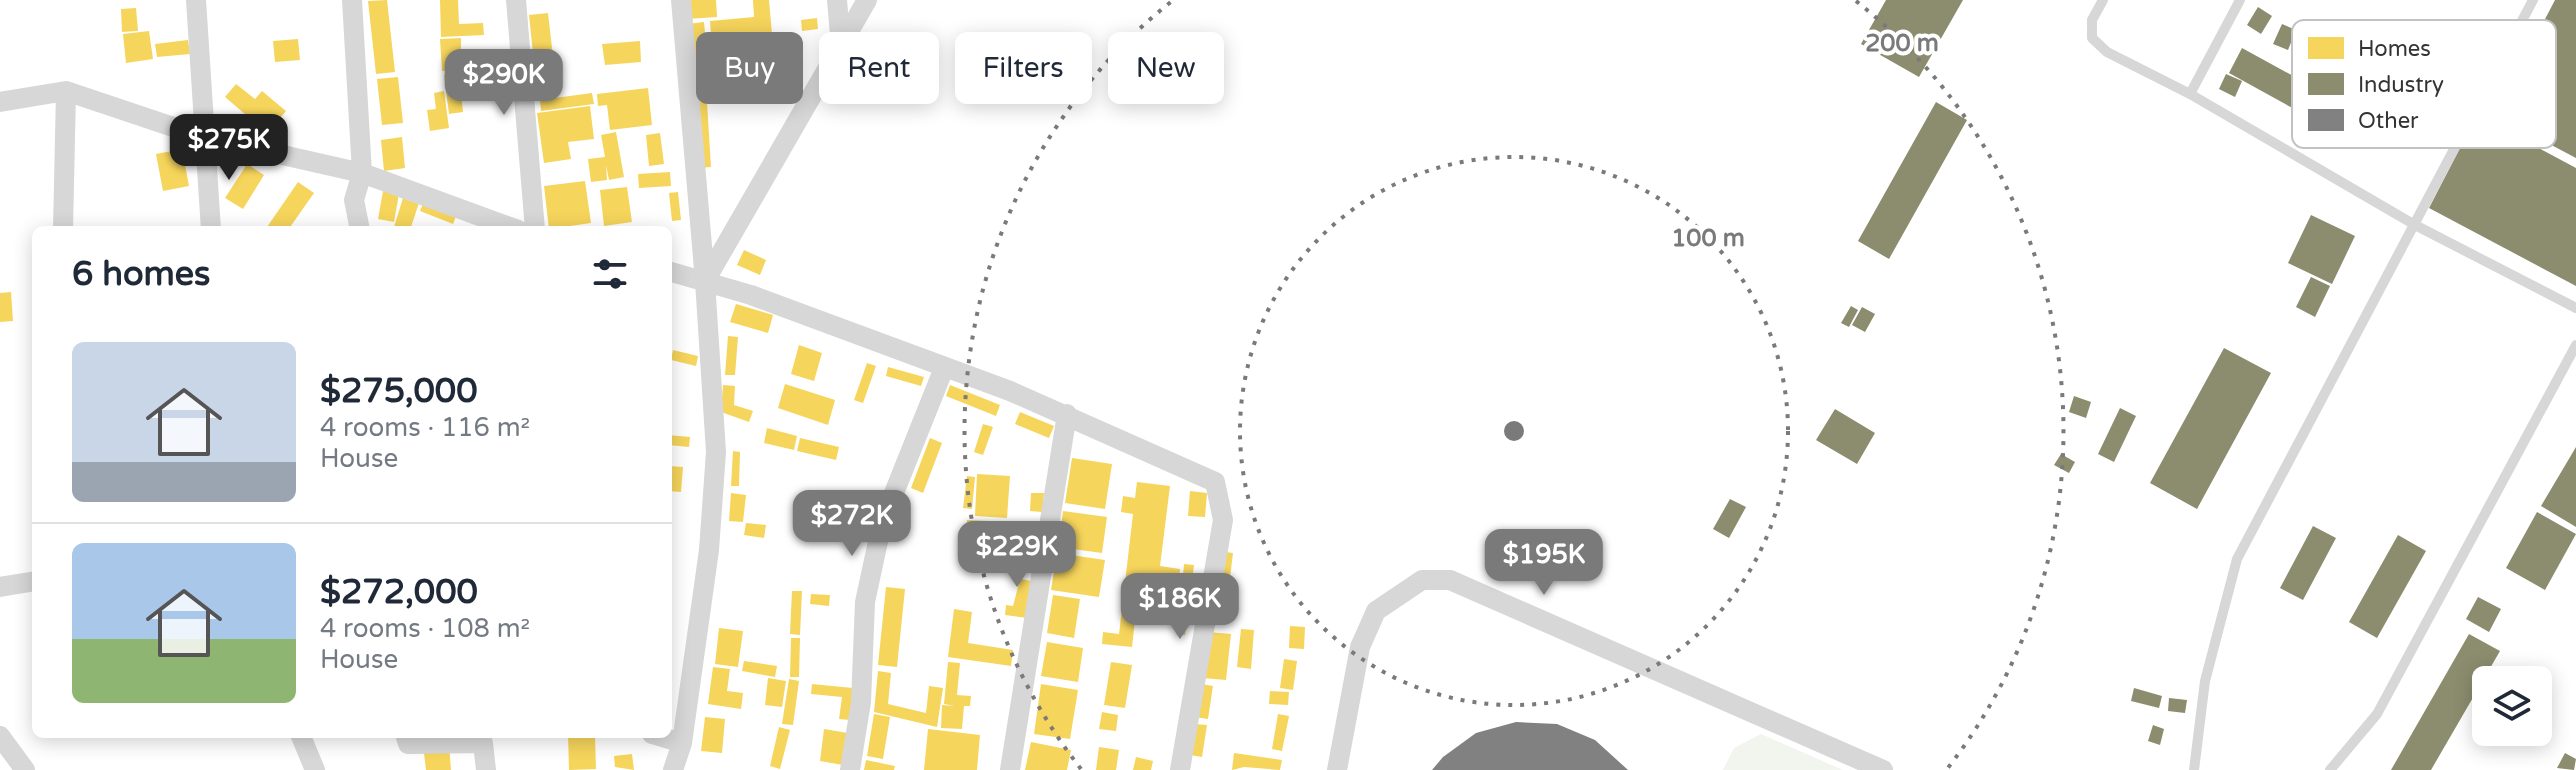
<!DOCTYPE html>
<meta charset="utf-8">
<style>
:root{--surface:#fff;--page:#f6f6f7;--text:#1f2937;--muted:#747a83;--line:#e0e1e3;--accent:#7a7a7a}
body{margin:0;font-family:"Varela Round",sans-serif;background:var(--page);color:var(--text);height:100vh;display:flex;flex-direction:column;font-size:30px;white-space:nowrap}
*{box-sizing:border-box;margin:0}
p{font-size:26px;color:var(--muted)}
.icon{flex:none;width:44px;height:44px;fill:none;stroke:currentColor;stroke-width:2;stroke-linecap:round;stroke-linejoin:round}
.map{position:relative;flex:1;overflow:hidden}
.drawer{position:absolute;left:32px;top:226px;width:640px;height:512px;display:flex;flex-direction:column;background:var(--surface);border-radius:12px;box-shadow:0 4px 20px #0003}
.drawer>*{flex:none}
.top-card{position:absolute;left:696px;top:32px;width:760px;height:72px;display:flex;gap:16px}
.tools{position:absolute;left:2472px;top:666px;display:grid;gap:16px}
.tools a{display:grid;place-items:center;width:80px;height:80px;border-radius:12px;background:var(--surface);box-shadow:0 4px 20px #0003;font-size:40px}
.price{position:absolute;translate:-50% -68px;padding:0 18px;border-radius:16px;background:var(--accent);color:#fff;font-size:26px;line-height:52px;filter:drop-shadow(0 2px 4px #0008)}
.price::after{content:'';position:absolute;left:50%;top:48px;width:24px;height:18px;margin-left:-12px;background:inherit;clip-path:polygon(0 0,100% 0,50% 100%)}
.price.current{background:#222;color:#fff}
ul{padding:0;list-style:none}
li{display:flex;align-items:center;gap:24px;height:200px;padding:0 40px}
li+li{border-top:2px solid var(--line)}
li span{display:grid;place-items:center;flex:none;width:224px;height:160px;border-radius:12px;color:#555}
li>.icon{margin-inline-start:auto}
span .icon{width:96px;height:96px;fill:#fffc;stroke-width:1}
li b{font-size:34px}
h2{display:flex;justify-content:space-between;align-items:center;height:96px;padding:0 40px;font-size:34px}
.chip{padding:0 28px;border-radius:12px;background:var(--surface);box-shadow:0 4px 20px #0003;font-size:28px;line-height:72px}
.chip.current{background:var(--accent);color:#fff}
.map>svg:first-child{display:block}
.green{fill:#f1f5ed}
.homes{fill:#f6d55c}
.industry{fill:#8c8c6e}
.building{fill:#818181}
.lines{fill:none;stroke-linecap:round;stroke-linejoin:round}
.lane{stroke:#d7d7d7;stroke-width:10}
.street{stroke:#d7d7d7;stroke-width:20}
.ring{fill:none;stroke:#7a7a7a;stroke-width:4;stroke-dasharray:4 8}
.key{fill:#fff;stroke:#c2c2c2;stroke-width:2}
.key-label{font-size:22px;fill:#333}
.centre{fill:#7a7a7a;stroke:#fff;stroke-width:4}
.ring-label{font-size:24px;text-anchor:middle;font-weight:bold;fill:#7a7a7a;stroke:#fff;stroke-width:8;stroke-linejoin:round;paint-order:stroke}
</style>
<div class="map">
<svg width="2576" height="770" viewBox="0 0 2576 770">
<rect width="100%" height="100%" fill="#fff"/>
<path class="green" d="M1761 734 1843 770H1723L1734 748Z"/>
<path class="homes" d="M387 0 395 72 376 74 368 1Z
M440 0H458L459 24 483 23 484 35 441 37Z
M686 0H716L717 17 687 19Z
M753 0H769L773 45 758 46V40L735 42 734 33 711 35 710 21 754 17Z
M136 8 138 31 122 32 121 9Z
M548 13 554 65 543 66 546 91 537 92 529 15Z
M817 18 818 29 802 31 801 20Z
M704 22 708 65 692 66 688 24Z
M149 31 153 59 126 63 123 34Z
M461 38V70L442 71 440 39Z
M298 39 300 60 275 62 273 41Z
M188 40 190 54 157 57 155 44Z
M640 41 641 62 605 65 602 44Z
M692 70H705L711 167 699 168Z
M791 72 794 100 763 103 761 75Z
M459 73 463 112 449 114 444 75Z
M398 77 403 123 382 125 377 79Z
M236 84 255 99 262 91 286 111 267 133 225 97Z
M648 88 652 125 610 130 607 105 598 106 597 94Z
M444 91 449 128 430 131 427 110 436 109 434 93Z
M592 93 594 104 541 111 540 100Z
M590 106 594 139 568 142 571 159 544 163 537 113Z
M616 132 624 177 609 180 606 165 607 180 591 182 588 159 605 157 601 135Z
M660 133 664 164 649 166 646 135Z
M402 137 405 168 384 171 381 140Z
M182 149 189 186 163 191 156 154Z
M247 164 264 175 243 209 225 198Z
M670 172 671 186 639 188 638 174Z
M585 181 591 223 549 229 544 186Z
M298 182 314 193 288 230H272L267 227Z
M627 187 632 222 604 226 600 190Z
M383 191 399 194 394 222 378 219Z
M678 192 681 220 672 221 669 193Z
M403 198 419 203 410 230H393Z
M424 201 457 214 453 224 420 211Z
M744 250 766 260 760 275 737 265Z
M11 292 13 321 0 322V293Z
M736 304 773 315 768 333 730 322Z
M728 336 738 337 735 375H725Z
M799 345 822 353 814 381 791 374Z
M673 350 698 356 696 366 671 360Z
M867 363 876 366 863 403 854 400Z
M888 367 924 377 921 386 886 376Z
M785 384 835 400 828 425 778 408Z
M723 385 735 386 734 405 753 411 749 422 721 412Z
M950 385 1000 405 996 416 946 396Z
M1020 412 1054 426 1049 438 1015 424Z
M983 424 993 427 983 455 974 452Z
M767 428 797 436 794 450 764 443Z
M668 435 690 437 689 447 668 445Z
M800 438 839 447 836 460 797 451Z
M930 438 942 443 923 493 911 488Z
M733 451 740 452 739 486H731Z
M1072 458 1112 464 1105 509 1065 503Z
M669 466 683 467 681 492 668 491Z
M977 474 1010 476 1007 518 975 516Z
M967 476 975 477 972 509 963 508Z
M1137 482 1170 486 1160 566 1180 569 1179 580 1140 576 1132 647 1102 644 1103 632 1119 634 1133 514 1121 512 1123 496 1135 498Z
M1190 491 1207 493 1205 517 1188 516Z
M731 493 746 495 743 522 729 521Z
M1031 493H1044L1042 512 1030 511Z
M1063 511 1107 517 1102 553 1058 547Z
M967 520 989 521 987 567 965 566Z
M746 523 766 525 764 538 744 535Z
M1015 524H1041V539H1015Z
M1219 551 1233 553 1227 602 1213 600Z
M1057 553 1105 560 1099 597 1051 590Z
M1184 564 1194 565 1191 589 1182 588Z
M1020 579 1032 581 1027 618 1005 615 1006 605 1013 606Z
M886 587 905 589 897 667 878 665Z
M792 591H802L800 635 790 634Z
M811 594 830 595 829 606 810 604Z
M1053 595 1080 599 1074 638 1047 633Z
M1212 603 1228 605 1225 623 1209 621Z
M1179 605 1188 606 1185 635 1176 634Z
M954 609 972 612 968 643 1013 650 1011 666 948 657Z
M1290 626 1305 627 1304 649 1289 648Z
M719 628 743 631 738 667 715 664Z
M1241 629 1254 630 1251 669 1237 667Z
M1208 632 1231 634 1226 680 1203 678Z
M791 638H800L799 677H790Z
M1047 642 1083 648 1078 682 1041 676Z
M1284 659 1297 661 1293 690 1280 688Z
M744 661 777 666 775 677 742 671Z
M948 662 960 663 957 695 971 696 970 706H964L962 729 941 728 942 705 955 706 944 704Z
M1111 662 1132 665 1125 708 1104 705Z
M713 667 730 669 727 691 743 693 741 709 708 704Z
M878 671 891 673 888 704 926 713 929 686 943 688 937 727 874 712Z
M768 678 786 681 782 707 765 705Z
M789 679 799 681 793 725 782 724Z
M812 684 853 688 850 720 839 719 842 697 811 694Z
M1041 684 1078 690 1070 739 1034 734Z
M1201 684 1213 686 1208 719 1195 717Z
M1270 691 1289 692 1288 705 1269 704Z
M1102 712 1118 715 1116 731 1099 729Z
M874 714 890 717 883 759 867 756Z
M1278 714 1289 716 1282 751 1272 749Z
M705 717 725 719 722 753 701 751Z
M1195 724 1207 725 1202 757 1190 755Z
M779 727 790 730 780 769 770 766Z
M824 729 848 733 843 765 820 761Z
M928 729 980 735 977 770H924Z
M568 734H595L596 769 569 770Z
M1031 742 1071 750 1067 770H1025Z
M449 743 451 770H426L423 745Z
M1099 747 1119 750 1116 770H1096Z
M1234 753 1282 760 1280 770 1244 767 1232 770Z
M632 754 634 770 615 767 614 756Z
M1136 757 1153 761 1151 770H1133Z
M866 760 895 766 894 770H864Z"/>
<path class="industry" d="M1886 0H1963L1919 77 1861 44Z
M2555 0H2576V158L2495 115Z
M2258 7 2272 16 2261 34 2247 25Z
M2282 24 2296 30 2288 50 2273 44Z
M2242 48 2368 117 2354 142 2229 73Z
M2226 74 2242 81 2235 97 2219 89Z
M1936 102 1967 120 1889 259 1858 241Z
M2477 115 2576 168V286L2429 208Z
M2311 215 2355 236 2332 284 2288 263Z
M2311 277 2330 286 2315 317 2296 307Z
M1851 306 1858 310 1849 327 1841 323Z
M1862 307 1875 314 1865 332 1852 325Z
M2224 348 2271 373 2197 509 2150 483Z
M2074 396 2091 402 2086 418 2069 412Z
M2120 408 2136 416 2114 462 2098 454Z
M1835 409 1875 433 1857 464 1816 440Z
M2576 447V527L2541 506Z
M2061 454 2075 462 2069 473 2054 465Z
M1730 499 1746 507 1729 538 1713 529Z
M2537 512 2576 534 2545 590 2506 568Z
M2313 526 2336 538 2303 600 2280 588Z
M2398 535 2426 551 2377 638 2349 622Z
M2478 597 2501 609 2489 632 2466 619Z
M2469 634 2500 651 2431 770H2391Z
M2134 688 2162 696 2159 708 2131 701Z
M2169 698 2187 700 2185 713 2168 711Z
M2153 725 2164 729 2160 745 2148 741Z
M2565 753 2576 759 2574 770 2557 768Z"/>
<path class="building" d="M1516 722 1557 724 1595 740 1628 770H1432L1443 757 1476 733Z"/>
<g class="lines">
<path class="lane" d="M2103 0 2092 20V38L2107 52 2190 94 2415 225 2576 308
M2190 94 2240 0
M2194 770 2205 681 2237 559 2533 0
M2330 770 2377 714 2576 345"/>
<path class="street" d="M196 0 211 230
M352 0 362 173 354 200 360 230
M516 0 535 230
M837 0 841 47
M0 102 66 91 203 137 362 173 518 230
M63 230 66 91
M668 271 751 295 1010 391 1215 482 1223 520 1180 770
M705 281 867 0
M0 587 36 581
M300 734 315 770
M405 734 408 744 483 743 486 770
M652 734 682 743
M0 736 25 770
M673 770 682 743 709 550 716 452 705 281 681 0
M850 770 861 702 865 602 882 523 944 368
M1010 770 1067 414
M1337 770 1360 647 1376 611 1422 580H1450L1883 770"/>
</g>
<g class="ring">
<circle cx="1514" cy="431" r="274"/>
<path d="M1081 769A549 549 0 0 1 1172 1M1856 1A549 549 0 0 1 1947 769"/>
</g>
<rect x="2292" y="20" width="264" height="128" rx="12" class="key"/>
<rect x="2308" y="37" width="36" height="22" fill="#f6d55c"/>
<rect x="2308" y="73" width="36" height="22" fill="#8c8c6e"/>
<rect x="2308" y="109" width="36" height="22" fill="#818181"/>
<g class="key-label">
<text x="2358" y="56">Homes</text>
<text x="2358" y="92">Industry</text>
<text x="2358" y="128">Other</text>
</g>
<circle cx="1514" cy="431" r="12" class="centre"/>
<g class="ring-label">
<text x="1902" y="51">200 m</text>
<text x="1708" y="246">100 m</text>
</g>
</svg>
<div class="tools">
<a><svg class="icon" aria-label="layers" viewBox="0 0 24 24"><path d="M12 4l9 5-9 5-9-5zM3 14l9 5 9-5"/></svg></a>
</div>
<b class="price" style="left:504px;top:117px">$290K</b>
<b class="price current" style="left:229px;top:182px">$275K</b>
<b class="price" style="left:852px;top:558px">$272K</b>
<b class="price" style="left:1017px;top:589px">$229K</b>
<b class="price" style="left:1544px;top:597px">$195K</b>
<b class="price" style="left:1180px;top:641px">$186K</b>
<div class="top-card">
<a class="chip current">Buy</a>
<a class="chip">Rent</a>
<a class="chip">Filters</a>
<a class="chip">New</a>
</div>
<section class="drawer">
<h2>6 homes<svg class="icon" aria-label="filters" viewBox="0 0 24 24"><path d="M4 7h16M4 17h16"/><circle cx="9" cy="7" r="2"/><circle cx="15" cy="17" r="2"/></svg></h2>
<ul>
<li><span style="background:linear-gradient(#c9d6e8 75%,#9aa5b1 0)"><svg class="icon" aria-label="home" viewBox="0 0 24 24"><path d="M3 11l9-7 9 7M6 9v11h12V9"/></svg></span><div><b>$275,000</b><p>4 rooms · 116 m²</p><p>House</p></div></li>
<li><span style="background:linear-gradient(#a9c7e8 60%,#8fb573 0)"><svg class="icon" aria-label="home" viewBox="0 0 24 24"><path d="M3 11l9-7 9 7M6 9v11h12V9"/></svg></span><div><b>$272,000</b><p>4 rooms · 108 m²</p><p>House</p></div></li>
</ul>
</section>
</div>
